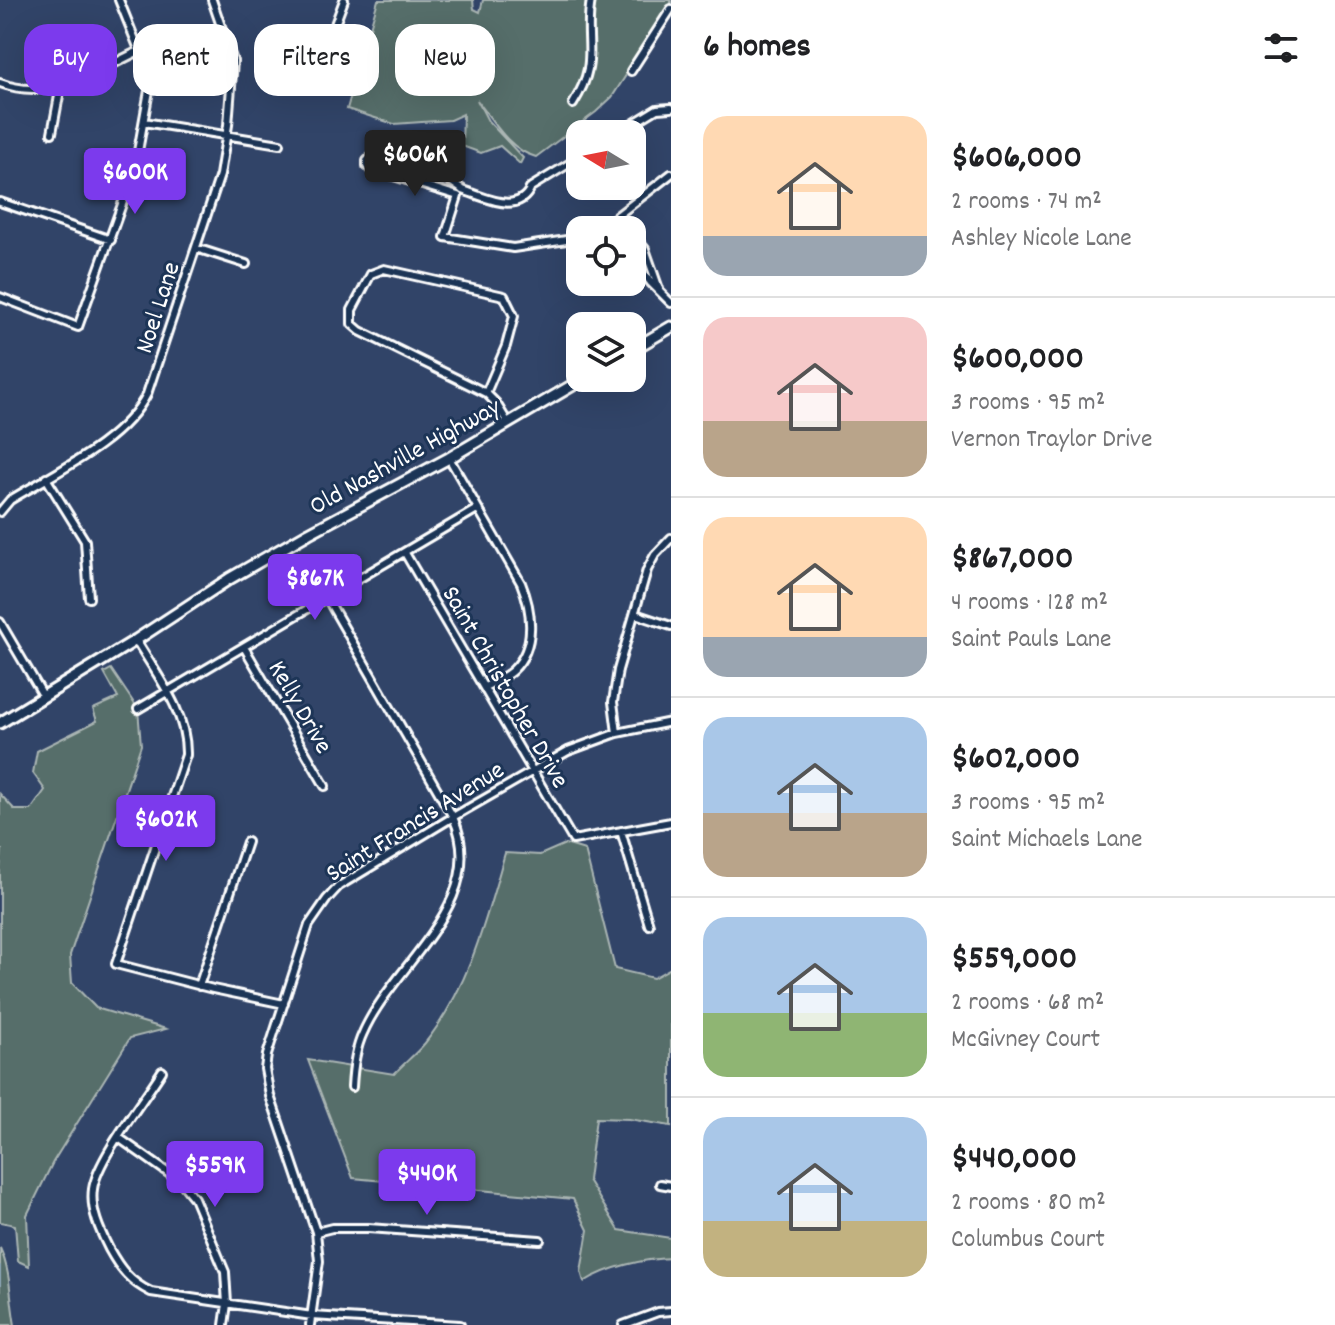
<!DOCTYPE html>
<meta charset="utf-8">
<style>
:root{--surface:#fff;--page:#f2f2f2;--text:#202124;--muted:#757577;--line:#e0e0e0;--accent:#7c3aed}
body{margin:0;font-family:Dekko,sans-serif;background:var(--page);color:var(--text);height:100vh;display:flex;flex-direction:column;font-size:30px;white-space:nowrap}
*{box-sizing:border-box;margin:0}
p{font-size:26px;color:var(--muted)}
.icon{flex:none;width:44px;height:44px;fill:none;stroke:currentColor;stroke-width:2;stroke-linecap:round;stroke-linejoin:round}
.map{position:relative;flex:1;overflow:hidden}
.sheet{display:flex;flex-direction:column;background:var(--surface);width:664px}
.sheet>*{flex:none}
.guide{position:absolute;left:24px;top:24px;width:526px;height:72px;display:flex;gap:16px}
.needle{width:52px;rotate:280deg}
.tools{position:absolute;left:566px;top:120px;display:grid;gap:16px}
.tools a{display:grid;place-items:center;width:80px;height:80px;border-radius:16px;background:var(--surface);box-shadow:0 8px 32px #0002;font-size:40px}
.price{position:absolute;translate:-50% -68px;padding:0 18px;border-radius:8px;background:var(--accent);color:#fff;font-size:26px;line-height:52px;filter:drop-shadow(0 2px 4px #0008)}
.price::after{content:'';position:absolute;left:50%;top:48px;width:24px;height:18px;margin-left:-12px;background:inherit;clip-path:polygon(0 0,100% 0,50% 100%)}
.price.on{background:#222;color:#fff}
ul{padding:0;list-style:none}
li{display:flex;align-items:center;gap:24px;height:200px;padding:0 32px}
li+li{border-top:2px solid var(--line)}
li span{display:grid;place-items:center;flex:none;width:224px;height:160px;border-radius:24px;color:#555}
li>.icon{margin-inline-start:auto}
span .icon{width:96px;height:96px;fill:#fffc;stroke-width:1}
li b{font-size:34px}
h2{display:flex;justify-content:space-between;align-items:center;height:96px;padding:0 32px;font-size:34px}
.pill{padding:0 28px;border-radius:24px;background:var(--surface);box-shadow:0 8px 32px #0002;font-size:28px;line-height:72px}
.pill.on{background:var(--accent);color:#fff}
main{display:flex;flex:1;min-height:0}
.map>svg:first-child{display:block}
.green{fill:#576e6a;stroke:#abb6b4;stroke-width:2}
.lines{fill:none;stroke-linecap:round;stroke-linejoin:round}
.stream{stroke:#8ea7b9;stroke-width:2}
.minor-casing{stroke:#fff;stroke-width:12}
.secondary-casing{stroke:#fff;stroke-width:15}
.minor{stroke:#1d3557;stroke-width:6}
.secondary{stroke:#1d3557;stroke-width:9}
.labels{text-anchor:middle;stroke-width:6;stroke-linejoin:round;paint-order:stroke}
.street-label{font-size:26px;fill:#fff;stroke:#1d3557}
</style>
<main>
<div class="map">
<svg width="671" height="1325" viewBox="0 0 671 1325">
<rect width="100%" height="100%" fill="#314468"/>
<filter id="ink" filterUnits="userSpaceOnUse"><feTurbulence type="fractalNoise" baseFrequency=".0125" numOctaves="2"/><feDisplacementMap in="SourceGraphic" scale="16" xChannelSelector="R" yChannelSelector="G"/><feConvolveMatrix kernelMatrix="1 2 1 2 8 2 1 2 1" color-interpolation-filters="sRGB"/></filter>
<g filter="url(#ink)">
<path class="green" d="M378 0H473L474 9 480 12 483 0H671V5L612 97 596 112 536 157C509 150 493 121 477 100L488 121 523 158 520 164 500 146 481 153 462 146 463 114 450 120 394 124 347 109Z
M111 669 138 709 141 745 70 955 72 983 96 1008 166 1029 130 1038 53 1162 27 1215 29 1266 18 1261 15 1225 0 1222V869L2 850 0 849V794L15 810H31L45 790 33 773 37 751 97 721 93 709 118 698 104 673Z
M565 844 585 850 615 969 653 978 671 968V1126L629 1119 596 1118 588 1180 619 1230 671 1238V1258C644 1259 607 1267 584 1282L581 1272 588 1230 573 1199 353 1178 308 1060 394 1074C404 1063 416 1054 425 1043 469 988 486 919 505 853L540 855Z
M0 1248C11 1272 10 1299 15 1325H0Z"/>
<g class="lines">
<path class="stream" d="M0 1266V1285"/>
<g class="minor-casing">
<path id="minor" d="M323 57 344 0
M631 71 671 9
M0 83C50 102 95 72 139 51
M573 104C601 59 583 44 591 0
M144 122 280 144
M52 133 61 85
M616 134 657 109 671 108
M462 190C484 196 518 217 531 187L580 157
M463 190 449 180 379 158 371 157 367 161V166L371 169 458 196 445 237 513 248 580 238
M0 202 111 240
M618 215 630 230
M599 230 671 174
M632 233 645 249 659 289
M196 248 246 264
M632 257 651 283 671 303
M0 297 78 327 135 168 150 85 144 62 119 0
M486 393 506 346 514 316 504 296 384 269 371 274 352 310V324L360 331 486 393 496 403 508 423
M449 458 521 583C532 610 537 647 513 670 506 677 494 682 485 687
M46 478 85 541 89 598
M0 512 10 500C56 472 123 442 147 394L220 175 228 125 233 61 212 0
M405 553 573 840 671 822
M327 598 453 817C491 902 393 964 363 1033 355 1050 353 1068 352 1087
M635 614 671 626
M0 622 44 697
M136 640C158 677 187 712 186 755L116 964 213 989 284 1004
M244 647 325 786
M138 709 477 509
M617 733 613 702 618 670 647 570 655 555 671 538
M621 831 649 925
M199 986 247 842
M162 1071C144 1100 97 1159 93 1189 90 1210 100 1231 109 1249 120 1269 130 1282 151 1292L312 1316 460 1325
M119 1138 181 1182 194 1198 225 1272 227 1304 224 1325
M660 1184 671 1186
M316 1232 332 1228H368L540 1240
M310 1325 319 1261 316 1232 270 1096 265 1069 267 1055 309 925 327 899 339 886 453 817 568 751 617 733 671 722
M623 1325 658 1312 671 1311"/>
</g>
<g class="secondary-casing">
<path id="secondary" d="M632 350 671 327
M0 723 136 640 229 579 309 533 449 458 585 378"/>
</g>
<use href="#minor" class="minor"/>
<use href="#secondary" class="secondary"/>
</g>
</g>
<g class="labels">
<g class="street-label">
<text transform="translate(156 307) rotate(-72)" y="9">Noel Lane</text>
<text transform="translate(404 455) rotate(-29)" y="9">Old Nashville Highway</text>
<text transform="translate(507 686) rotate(60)" y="9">Saint Christopher Drive</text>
<text transform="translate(302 706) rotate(60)" y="9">Kelly Drive</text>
<text transform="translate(414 820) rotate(-32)" y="9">Saint Francis Avenue</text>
</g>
</g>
</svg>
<div class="tools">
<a><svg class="needle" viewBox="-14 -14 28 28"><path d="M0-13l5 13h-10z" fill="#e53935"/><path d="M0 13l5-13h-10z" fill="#757577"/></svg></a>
<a><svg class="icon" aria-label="locate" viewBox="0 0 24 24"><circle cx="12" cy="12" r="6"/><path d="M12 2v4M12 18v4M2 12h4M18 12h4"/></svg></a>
<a><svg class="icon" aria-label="layers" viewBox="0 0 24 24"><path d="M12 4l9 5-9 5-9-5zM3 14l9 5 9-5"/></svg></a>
</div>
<b class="price on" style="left:415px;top:198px">$606K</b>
<b class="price" style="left:135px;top:216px">$600K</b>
<b class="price" style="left:315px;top:622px">$867K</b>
<b class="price" style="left:166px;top:863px">$602K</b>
<b class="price" style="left:215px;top:1209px">$559K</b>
<b class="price" style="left:427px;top:1217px">$440K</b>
<div class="guide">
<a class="pill on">Buy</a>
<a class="pill">Rent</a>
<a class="pill">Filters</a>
<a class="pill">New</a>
</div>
</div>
<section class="sheet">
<h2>6 homes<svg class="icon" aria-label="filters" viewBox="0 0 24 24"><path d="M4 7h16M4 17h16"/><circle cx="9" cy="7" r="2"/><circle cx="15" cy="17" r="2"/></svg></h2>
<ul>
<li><span style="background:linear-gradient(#ffd9b3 75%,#9aa5b1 0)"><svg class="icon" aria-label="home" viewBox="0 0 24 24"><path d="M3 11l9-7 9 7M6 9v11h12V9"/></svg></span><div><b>$606,000</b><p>2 rooms · 74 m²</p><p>Ashley Nicole Lane</p></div></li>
<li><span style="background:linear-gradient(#f6c9c9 65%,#b9a48a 0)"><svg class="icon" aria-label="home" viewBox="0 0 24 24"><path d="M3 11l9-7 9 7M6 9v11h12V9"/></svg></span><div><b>$600,000</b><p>3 rooms · 95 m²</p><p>Vernon Traylor Drive</p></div></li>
<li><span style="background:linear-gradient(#ffd9b3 75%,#9aa5b1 0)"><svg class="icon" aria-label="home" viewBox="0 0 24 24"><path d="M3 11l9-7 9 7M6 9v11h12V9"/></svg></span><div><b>$867,000</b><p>4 rooms · 128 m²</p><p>Saint Pauls Lane</p></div></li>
<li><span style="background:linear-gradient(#a9c7e8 60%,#b9a48a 0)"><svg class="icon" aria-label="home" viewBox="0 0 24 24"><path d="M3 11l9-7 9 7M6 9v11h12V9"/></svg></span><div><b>$602,000</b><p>3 rooms · 95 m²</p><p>Saint Michaels Lane</p></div></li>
<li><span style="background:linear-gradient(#a9c7e8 60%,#8fb573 0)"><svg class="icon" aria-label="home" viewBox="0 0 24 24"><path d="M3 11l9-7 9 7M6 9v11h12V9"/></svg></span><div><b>$559,000</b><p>2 rooms · 68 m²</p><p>McGivney Court</p></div></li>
<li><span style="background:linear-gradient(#a9c7e8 65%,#c2b280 0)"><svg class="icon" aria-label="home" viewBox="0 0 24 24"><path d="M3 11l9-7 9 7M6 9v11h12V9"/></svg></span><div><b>$440,000</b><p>2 rooms · 80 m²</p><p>Columbus Court</p></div></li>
</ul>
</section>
</main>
